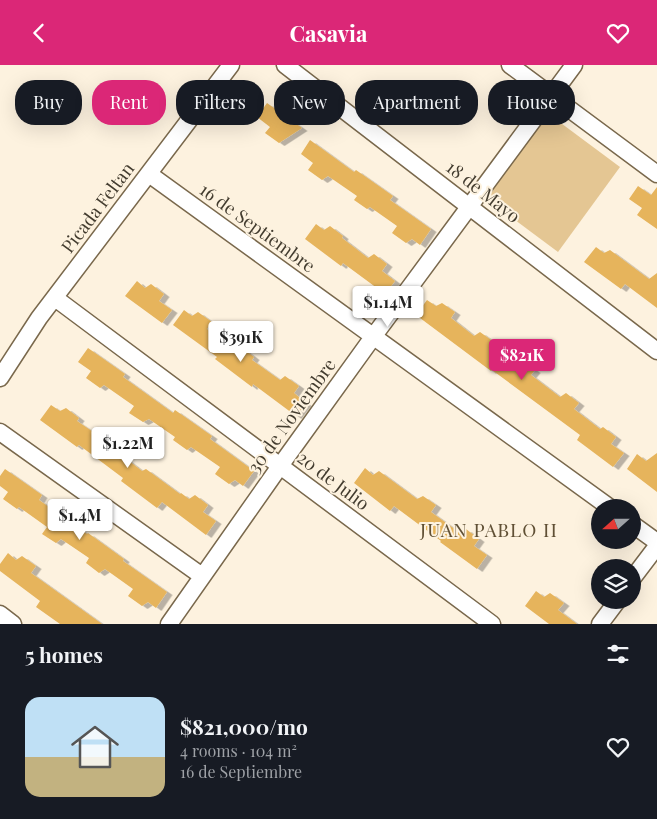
<!DOCTYPE html>
<meta charset="utf-8">
<style>
:root{--surface:#171b24;--page:#20242c;--text:#f1f3f6;--muted:#9ea1a6;--line:#363941;--accent:#db2777}
body{margin:0;font-family:"Playfair Display",serif;background:var(--page);color:var(--text);height:100vh;display:flex;flex-direction:column;font-size:19px;white-space:nowrap}
*{box-sizing:border-box;margin:0}
p{font-size:16px;color:var(--muted)}
.icon{flex:none;width:28px;height:28px;fill:none;stroke:currentColor;stroke-width:2;stroke-linecap:round;stroke-linejoin:round}
.map{position:relative;height:559px;overflow:hidden}
.drawer{display:flex;flex-direction:column;background:var(--surface);flex:1}
.drawer>*{flex:none}
.guide{position:absolute;left:15px;top:15px;width:628px;height:45px;display:flex;gap:10px}
.needle{width:32px;rotate:249deg}
.buttons{position:absolute;left:591px;top:434px;display:grid;gap:10px}
.buttons a{display:grid;place-items:center;width:50px;height:50px;border-radius:50%;background:var(--surface);box-shadow:0 5px 20px #0002;font-size:25px}
.price{position:absolute;translate:-50% -42px;padding:0 11px;border-radius:5px;background:#fff;color:#222;font-size:16px;line-height:32px;filter:drop-shadow(0 1px 2px #0008)}
.price::after{content:'';position:absolute;left:50%;top:30px;width:15px;height:11px;margin-left:-8px;background:inherit;clip-path:polygon(0 0,100% 0,50% 100%)}
.price.selected{background:var(--accent);color:#fff}
ul{padding:0;list-style:none}
li{display:flex;align-items:center;gap:15px;height:125px;padding:0 25px}
li+li{border-top:1px solid var(--line)}
li span{display:grid;place-items:center;flex:none;width:140px;height:100px;border-radius:15px;color:#555}
li>.icon{margin-inline-start:auto}
span .icon{width:60px;height:60px;fill:#fffc;stroke-width:1}
li b{font-size:21px}
h2{display:flex;justify-content:space-between;align-items:center;height:60px;padding:0 25px;font-size:21px}
.chip{padding:0 18px;border-radius:20px;background:var(--surface);box-shadow:0 5px 20px #0002;font-size:18px;line-height:45px}
.chip.selected{background:var(--accent);color:#fff}
header{display:flex;justify-content:space-between;align-items:center;height:65px;padding:0 25px;background:var(--accent);color:#fff;font-size:22px;font-weight:700}
.map>svg:first-child{display:block}
.green{fill:#e4c693}
.building{fill:#e6b45c;filter:url(#shadow)}
.lines{fill:none;stroke-linecap:round;stroke-linejoin:round}
.minor-casing{stroke:#79684c;stroke-width:19}
.minor{stroke:#fff;stroke-width:16}
.labels{text-anchor:middle;stroke-width:4;stroke-linejoin:round;paint-order:stroke}
.street-label{font-size:18px;fill:#433c2f;stroke:#fdf2df}
.neighbourhood-label{font-size:19px;letter-spacing:1px;fill:#605035;stroke:#fdf2df}
</style>
<header><svg class="icon" aria-label="back" viewBox="0 0 24 24"><path d="M15 5l-7 7 7 7"/></svg>Casavia<svg class="icon" aria-label="heart" viewBox="0 0 24 24"><path d="M12 20l-8-8c-3-5 5-10 8-4 3-6 11-1 8 4z"/></svg></header>
<div class="map">
<svg width="657" height="559" viewBox="0 0 657 559">
<defs>
<filter id="shadow"><feDropShadow dx="5.5" dy="3" stdDeviation="0" flood-color="#0004"/></filter>
</defs>
<rect width="100%" height="100%" fill="#fdf2df"/>
<path class="green" d="M546 47 620 102 558 187 484 132Z"/>
<path class="building" d="M267 38 302 63 279 78 265 68 270 62 257 52Z
M310 75 354 107 356 105 393 131 390 135 431 164 420 180 412 174 406 178 392 168 397 161 370 142 367 144 354 135 357 131 328 111 322 115 308 105 313 98 301 89Z
M638 121 651 130 657 122V164L637 150 642 143 629 134Z
M316 159 324 165 330 161 343 171 342 173 368 193 374 189 387 199 382 206 395 216 385 229 343 198 341 201 305 174Z
M596 182 604 188 610 185 649 214 657 208V243L625 219 621 224 584 197Z
M137 216 145 223 151 219 164 229 159 236 172 245 162 258 125 231Z
M427 235 436 241 442 238 455 247 451 253 474 271 480 267 494 277 491 281 515 299 521 295 535 305 531 310 560 332 566 328 579 338 574 344 600 364 603 362 616 372 611 379 624 388 613 402 577 375 580 370 492 305 491 306 416 250Z
M184 245 192 251 198 247 212 257 207 264 235 285 241 282 254 292 252 295 280 315 285 311 299 321 294 328 306 338 296 351 253 319 252 322 215 294 217 292 173 260Z
M88 283 125 309 123 312 173 348 175 345 212 371 210 374 254 406 243 421 235 415 229 419 215 409 220 402 191 382 187 385 173 375 175 372 149 354 143 357 129 348 134 341 104 320 100 323 86 313 91 306 78 297Z
M51 340 60 346 66 343 79 353 77 356 102 373 108 370 121 380 116 386 142 406 146 404 180 429 181 428 189 434 195 430 208 440 203 447 216 456 206 470 162 437 157 443 121 416 123 413 79 380 77 382 40 355Z
M657 388V427L627 404 637 389 646 396Z
M365 403 373 410 379 406 417 434 423 431 436 440 431 447 460 468 466 464 479 474 474 481 487 490 477 504 440 477 441 476 394 441 390 446 354 418Z
M5 404 42 430 39 435 87 469 88 468 124 494 123 496 167 527 156 543 148 537 142 541 128 531 133 524 105 504 99 508 86 498 89 493 61 474 56 478 42 469 47 462 19 442 17 444 3 434 8 427 0 421V411Z
M8 488 16 495 22 491 36 501 31 508 102 559H60L36 542 40 536 0 506V499Z
M536 526 544 532 550 528 564 538 558 545 577 559H549L525 541Z"/>
<g class="lines">
<g class="minor-casing">
<path id="minor" d="M285 0 657 286
M510 0 657 109
M149 109 609 442
M55 233 492 559
M0 313 39 253 231 0
M0 367 202 511
M632 459 657 477
M632 514 657 481
M0 549 13 559
M169 559 280 401 373 272 574 0
M600 559 618 535"/>
</g>
<use href="#minor" class="minor"/>
</g>
<g class="labels">
<g class="street-label">
<text transform="translate(483 127) rotate(38)" y="6">18 de Mayo</text>
<text transform="translate(98 143) rotate(-53)" y="6">Picada Feltan</text>
<text transform="translate(257 163) rotate(36)" y="6">16 de Septiembre</text>
<text transform="translate(292 351) rotate(-54)" y="6">30 de Noviembre</text>
<text transform="translate(333 416) rotate(37)" y="6">20 de Julio</text>
</g>
<g class="neighbourhood-label">
<text x="489" y="472">JUAN PABLO II</text>
</g>
</g>
</svg>
<div class="buttons">
<a><svg class="needle" viewBox="-14 -14 28 28"><path d="M0-13l5 13h-10z" fill="#e53935"/><path d="M0 13l5-13h-10z" fill="#9ea1a6"/></svg></a>
<a><svg class="icon" aria-label="layers" viewBox="0 0 24 24"><path d="M12 4l9 5-9 5-9-5zM3 14l9 5 9-5"/></svg></a>
</div>
<b class="price" style="left:388px;top:263px">$1.14M</b>
<b class="price" style="left:241px;top:298px">$391K</b>
<b class="price selected" style="left:522px;top:316px">$821K</b>
<b class="price" style="left:128px;top:404px">$1.22M</b>
<b class="price" style="left:80px;top:476px">$1.4M</b>
<div class="guide">
<a class="chip">Buy</a>
<a class="chip selected">Rent</a>
<a class="chip">Filters</a>
<a class="chip">New</a>
<a class="chip">Apartment</a>
<a class="chip">House</a>
</div>
</div>
<section class="drawer">
<h2>5 homes<svg class="icon" aria-label="filters" viewBox="0 0 24 24"><path d="M4 7h16M4 17h16"/><circle cx="9" cy="7" r="2"/><circle cx="15" cy="17" r="2"/></svg></h2>
<ul>
<li><span style="background:linear-gradient(#bfe0f5 60%,#c2b280 0)"><svg class="icon" aria-label="home" viewBox="0 0 24 24"><path d="M3 11l9-7 9 7M6 9v11h12V9"/></svg></span><div><b>$821,000/mo</b><p>4 rooms · 104 m²</p><p>16 de Septiembre</p></div><svg class="icon" aria-label="heart" viewBox="0 0 24 24"><path d="M12 20l-8-8c-3-5 5-10 8-4 3-6 11-1 8 4z"/></svg></li>
</ul>
</section>
